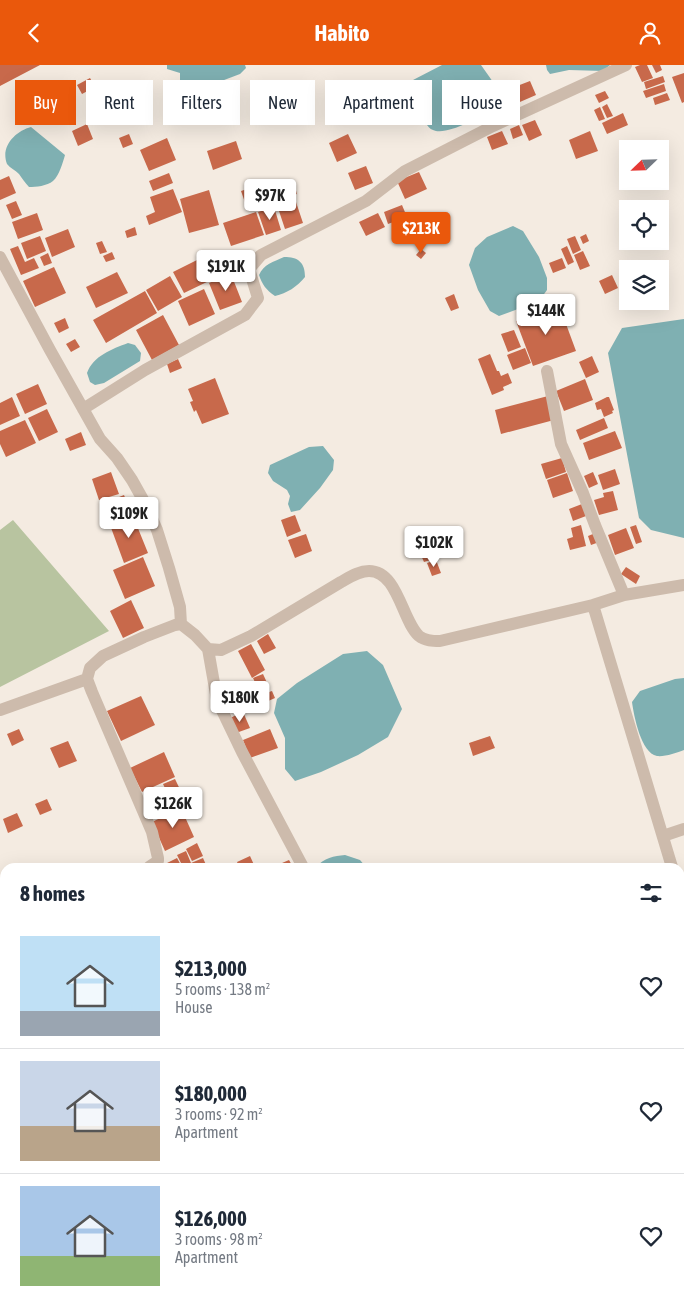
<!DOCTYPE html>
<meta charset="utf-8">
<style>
:root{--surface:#fff;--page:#f2f2f3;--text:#1f2937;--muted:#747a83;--line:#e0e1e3;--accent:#ea580c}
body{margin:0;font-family:"Asap Condensed",sans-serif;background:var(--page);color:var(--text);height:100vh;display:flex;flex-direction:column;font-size:19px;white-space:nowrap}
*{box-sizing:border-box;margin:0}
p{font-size:16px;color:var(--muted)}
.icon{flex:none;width:28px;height:28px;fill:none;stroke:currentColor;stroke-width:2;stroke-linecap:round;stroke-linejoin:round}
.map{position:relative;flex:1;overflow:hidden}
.details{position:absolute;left:0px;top:798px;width:685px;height:446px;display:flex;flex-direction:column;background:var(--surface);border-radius:15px 15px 0 0;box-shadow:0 5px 20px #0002}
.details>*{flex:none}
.banner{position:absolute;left:15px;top:15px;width:655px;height:45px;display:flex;gap:10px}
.needle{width:32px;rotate:247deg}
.buttons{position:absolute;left:619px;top:75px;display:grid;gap:10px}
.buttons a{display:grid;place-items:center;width:50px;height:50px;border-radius:0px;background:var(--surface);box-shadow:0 5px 20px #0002;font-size:25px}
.price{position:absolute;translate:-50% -42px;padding:0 11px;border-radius:5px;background:#fff;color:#222;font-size:16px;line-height:32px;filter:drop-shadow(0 1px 2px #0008)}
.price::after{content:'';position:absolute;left:50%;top:30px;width:15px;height:11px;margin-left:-8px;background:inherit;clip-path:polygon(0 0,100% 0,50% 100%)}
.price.current{background:var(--accent);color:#fff}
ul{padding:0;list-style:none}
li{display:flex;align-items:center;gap:15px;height:125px;padding:0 20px}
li+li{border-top:1px solid var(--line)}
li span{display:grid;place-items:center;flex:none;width:140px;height:100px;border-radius:0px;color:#555}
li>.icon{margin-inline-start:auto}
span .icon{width:60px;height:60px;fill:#fffc;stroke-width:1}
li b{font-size:21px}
h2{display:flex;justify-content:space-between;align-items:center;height:60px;padding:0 20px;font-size:21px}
.pill{padding:0 18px;border-radius:0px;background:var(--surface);box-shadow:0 5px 20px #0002;font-size:18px;line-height:45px}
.pill.current{background:var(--accent);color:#fff}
header{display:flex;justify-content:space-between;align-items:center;height:65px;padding:0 20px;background:var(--accent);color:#fff;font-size:22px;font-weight:700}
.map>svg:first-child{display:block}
.green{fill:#b8c4a0}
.water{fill:#7fb0b2}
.building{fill:#c8694b}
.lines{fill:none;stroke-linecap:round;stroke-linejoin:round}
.minor{stroke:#cdbbac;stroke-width:12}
</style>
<header><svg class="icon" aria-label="back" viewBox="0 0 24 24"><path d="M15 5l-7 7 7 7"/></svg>Habito<svg class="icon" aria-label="person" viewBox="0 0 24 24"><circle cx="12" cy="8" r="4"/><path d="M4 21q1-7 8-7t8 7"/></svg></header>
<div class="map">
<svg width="684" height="1243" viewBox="0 0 684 1243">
<rect width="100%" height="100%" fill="#f4ebe1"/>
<path class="green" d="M13 455 109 566 0 622V465Z
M421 1239H542L540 1243H407Z"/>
<path class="water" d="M167 0H245L246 3 240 9 203 23 187 22 180 16V8L167 4Z
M442 0H481L493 17 499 33C496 37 494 43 490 45 479 53 446 71 433 65 427 63 423 53 420 47 411 33 409 31 413 15Z
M546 0H610L603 6 569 5 550 9 547 5Z
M31 62 65 90C63 97 59 111 53 116 47 121 36 122 29 122 25 118 22 113 19 109 15 105 10 103 7 99 0 81 16 66 31 62Z
M513 161 523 166 539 192 547 213V225L539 236 499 251 490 246 478 225 469 200 475 183 487 172Z
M284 192C298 192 305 197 305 212 297 222 287 228 275 231 266 225 262 219 259 210 264 199 273 197 284 192Z
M684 254V473L651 465 639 453 608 288 622 263Z
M128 278 135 280 141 288 140 296 104 318 95 320 90 317 87 308C93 291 112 284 128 278Z
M323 381 334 395 333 405 320 423 300 445 291 447 288 439 290 431 287 425 273 416 268 408 270 400 309 382Z
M367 586 383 600 402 644 388 672 358 690 321 707 295 716 285 704V673L274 648 277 634 297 618 343 589Z
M684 613V685C677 688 664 692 657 691 641 688 634 651 632 637L640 626 675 614Z
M345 790 360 795 366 802H316C324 793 334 791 345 790Z"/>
<path class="building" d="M0 0H40L0 21Z
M640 0H647L653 13 642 17 635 2Z
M652 0H660L662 5 656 8Z
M684 8V37L682 38 672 12Z
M663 11 665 17 646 24 644 17Z
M90 13 95 22 82 29 77 20Z
M530 16 536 30 513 40 507 25Z
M664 19 666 26 646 33 643 26Z
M605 26 609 33 599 38 595 30Z
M667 28 670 35 655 40 653 33Z
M346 39 353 52 340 58 334 45Z
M607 39 613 51 607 53 602 42Z
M600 42 605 54 599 56 594 45Z
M623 48 628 60 607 69 602 58Z
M535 55 542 70 529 76 522 60Z
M87 59 93 74 78 81 72 66Z
M519 60 523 70 513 74 510 64Z
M502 66 508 79 492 85 487 72Z
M590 66 598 86 576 94 569 75Z
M129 69 133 79 123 83 119 73Z
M348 69 357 88 337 97 329 78Z
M167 73 176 95 149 106 140 85Z
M236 76 242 94 213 105 207 86Z
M366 101 373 118 355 125 348 108Z
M419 107 427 124 405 134 397 116Z
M169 108 173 118 153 126 149 116Z
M9 111 16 128 0 135V115Z
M293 115 297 129 278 135 274 121Z
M256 121 263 141 248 146 241 126Z
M173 124 182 147 149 160 146 151 155 147 150 132Z
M209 125 219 160 189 168 180 134Z
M16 136 22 150 12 154 6 140Z
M296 137 303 158 285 164 278 143Z
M402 140 407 152 388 159 384 147Z
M274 142 281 165 266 170 258 147Z
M256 147 264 170 231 181 223 158Z
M37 148 43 165 18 174 12 157Z
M378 148 385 162 366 171 359 157Z
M135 162 137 170 127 173 125 166Z
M68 164 75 182 52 192 45 173Z
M586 169 589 176 583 179 580 172Z
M40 171 46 186 27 194 21 178Z
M575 171 581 185 573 189 567 174Z
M102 176 107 187 100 189 96 178Z
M18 181 25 197 34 193 39 203 21 210 10 184Z
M567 181 574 197 568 200 561 184Z
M421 184 426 188 421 194 416 190Z
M583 186 590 201 580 205 574 190Z
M112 187 115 194 106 197 103 191Z
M48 188 52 198 44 201 40 192Z
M201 193 211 215 184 228 173 207Z
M562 193 566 203 553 208 549 198Z
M54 202 66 228 35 242 23 216Z
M117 207 128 228 96 243 86 222Z
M231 209 242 237 220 245 209 218Z
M612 210 618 223 605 229 599 216Z
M170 211 182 232 158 246 146 225Z
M204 224 215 249 189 261 178 236Z
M145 226 157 248 106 278 93 255Z
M454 229 459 243 451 246 445 233Z
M559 240 576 286 533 301 516 256Z
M163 250 179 280 152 295 136 265Z
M65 253 69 263 59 268 54 258Z
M514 265 521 282 508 287 501 269Z
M75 274 80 282 71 287 66 279Z
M525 283 531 298 513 305 507 290Z
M490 289 497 306H499L501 311 508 308 512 318 503 322 504 325 492 330 478 294Z
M592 291 599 307 586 313 579 297Z
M178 294 182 303 170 308 167 299Z
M215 313 229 349 202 359 196 345 194 347 190 337 193 336 188 324Z
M585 314 593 335 564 346 556 326Z
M38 319 47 339 25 349 16 329Z
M548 331 554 355 501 369 495 345Z
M12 332 20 351 0 360V338Z
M607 332H609L614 345 612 346 613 348 604 352 601 344 597 345 595 338Z
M47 344 58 367 39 376 28 353Z
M604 353 608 363 580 375 576 365Z
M25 355 36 378 6 392 0 379V366Z
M615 366 622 383 589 395 583 378Z
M81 367 86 380 70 386 65 374Z
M562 393 566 407 546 414 541 399Z
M615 404 620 419 603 425 598 410Z
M111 407 119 429 99 435 92 414Z
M593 407 598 419 589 423 584 411Z
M567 408 573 426 553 433 547 415Z
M613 426 618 445 599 450 594 435 604 432 603 428Z
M124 430 130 445 108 454 102 439Z
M582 439 586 451 573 456 569 444Z
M295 450 301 466 287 472 281 455Z
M133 451 148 488 124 498 110 460Z
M581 460 586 481 570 485 567 474 573 472 571 463Z
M636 460 642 477 636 479 630 462Z
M626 463 634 483 615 490 608 470Z
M598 467 602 476 591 480 588 471Z
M306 469 312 486 295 493 288 475Z
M431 484 434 494 424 497 420 488Z
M143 492 155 521 125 534 113 505Z
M436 495 441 508 432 511 427 498Z
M626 502 640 511 636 519 621 509Z
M131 535 144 563 123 573 110 546Z
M268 569 276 583 264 589 257 576Z
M251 579 265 605 252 613 238 586Z
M263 609 269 622 259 626 253 613Z
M272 626 275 633 266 637 263 629Z
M256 630 259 638 238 646 235 638Z
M141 631 155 660 121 676 107 646Z
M243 647 250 663 236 668 230 653Z
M19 664 24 675 12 681 7 669Z
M270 664 278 683 250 693 243 675Z
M490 671 495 683 473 691 469 678Z
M68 676 77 696 59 703 50 683Z
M164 687 175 712 142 727 130 703Z
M175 714 187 739 175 744 163 719Z
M161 723 170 744 154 751 145 731Z
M47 734 52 745 40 750 35 739Z
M181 743 194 772 165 786 152 757Z
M17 748 23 761 8 768 3 754Z
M197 778 203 791 192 796 186 784Z
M186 786 191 798 203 793 207 802H183L177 790Z
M250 791 255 802H239L237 797Z
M177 793 182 802H164L163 800Z
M289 795 293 802H276L275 801Z"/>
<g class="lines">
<path class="minor" d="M0 192 50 285 100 374 117 393 132 415 146 440 157 465 169 503 180 542 181 559 195 570 208 584 221 585 251 571 341 517C350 512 359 506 369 506 398 506 402 556 419 571 425 576 433 576 440 576L593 540 624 530 684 520
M547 306 561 379 583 428 595 460 624 530
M83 344 145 305 245 250 258 233 249 204 261 190 366 136 405 106 493 61 626 0
M593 540 672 802
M208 584 217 635 242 687 303 802
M0 645 87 614
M663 771 684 764
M149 802 158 796V793L152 767 92 627 87 614 90 603 103 591 144 572 175 560 181 559
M680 832 684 846
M0 870 5 868
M680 1099 684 1107
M383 1243V1239"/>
</g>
</svg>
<div class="buttons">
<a><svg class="needle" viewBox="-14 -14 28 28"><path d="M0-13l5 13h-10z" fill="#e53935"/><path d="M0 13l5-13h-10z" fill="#747a83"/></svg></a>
<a><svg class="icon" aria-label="locate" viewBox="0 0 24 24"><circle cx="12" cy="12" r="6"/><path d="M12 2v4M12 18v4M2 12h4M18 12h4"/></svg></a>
<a><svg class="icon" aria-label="layers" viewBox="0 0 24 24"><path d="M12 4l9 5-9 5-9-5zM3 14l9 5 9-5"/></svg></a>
</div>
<b class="price" style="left:270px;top:156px">$97K</b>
<b class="price current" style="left:421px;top:189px">$213K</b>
<b class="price" style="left:226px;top:227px">$191K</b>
<b class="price" style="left:546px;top:271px">$144K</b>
<b class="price" style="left:129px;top:474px">$109K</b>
<b class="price" style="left:434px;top:503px">$102K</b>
<b class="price" style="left:240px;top:658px">$180K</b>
<b class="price" style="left:173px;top:764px">$126K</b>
<div class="banner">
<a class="pill current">Buy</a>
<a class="pill">Rent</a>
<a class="pill">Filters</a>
<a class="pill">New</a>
<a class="pill">Apartment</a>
<a class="pill">House</a>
</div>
<section class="details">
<h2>8 homes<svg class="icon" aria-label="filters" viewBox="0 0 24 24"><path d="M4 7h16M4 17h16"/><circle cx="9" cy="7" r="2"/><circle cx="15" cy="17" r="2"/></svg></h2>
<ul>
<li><span style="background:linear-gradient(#bfe0f5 75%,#9aa5b1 0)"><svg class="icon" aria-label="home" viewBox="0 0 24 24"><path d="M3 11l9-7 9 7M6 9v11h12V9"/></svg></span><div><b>$213,000</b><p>5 rooms · 138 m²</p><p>House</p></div><svg class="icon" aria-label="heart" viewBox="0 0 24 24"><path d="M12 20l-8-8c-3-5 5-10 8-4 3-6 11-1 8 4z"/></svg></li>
<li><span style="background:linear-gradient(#c9d6e8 65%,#b9a48a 0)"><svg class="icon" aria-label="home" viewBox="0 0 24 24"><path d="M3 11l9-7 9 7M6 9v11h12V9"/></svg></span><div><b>$180,000</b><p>3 rooms · 92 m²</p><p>Apartment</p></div><svg class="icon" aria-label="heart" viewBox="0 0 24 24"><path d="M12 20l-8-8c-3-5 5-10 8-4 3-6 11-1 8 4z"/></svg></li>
<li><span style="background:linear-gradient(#a9c7e8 70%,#8fb573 0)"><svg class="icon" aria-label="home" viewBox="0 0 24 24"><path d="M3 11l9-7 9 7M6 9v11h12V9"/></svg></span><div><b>$126,000</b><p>3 rooms · 98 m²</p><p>Apartment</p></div><svg class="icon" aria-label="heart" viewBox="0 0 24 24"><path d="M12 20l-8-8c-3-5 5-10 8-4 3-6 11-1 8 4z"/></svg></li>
</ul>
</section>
</div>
